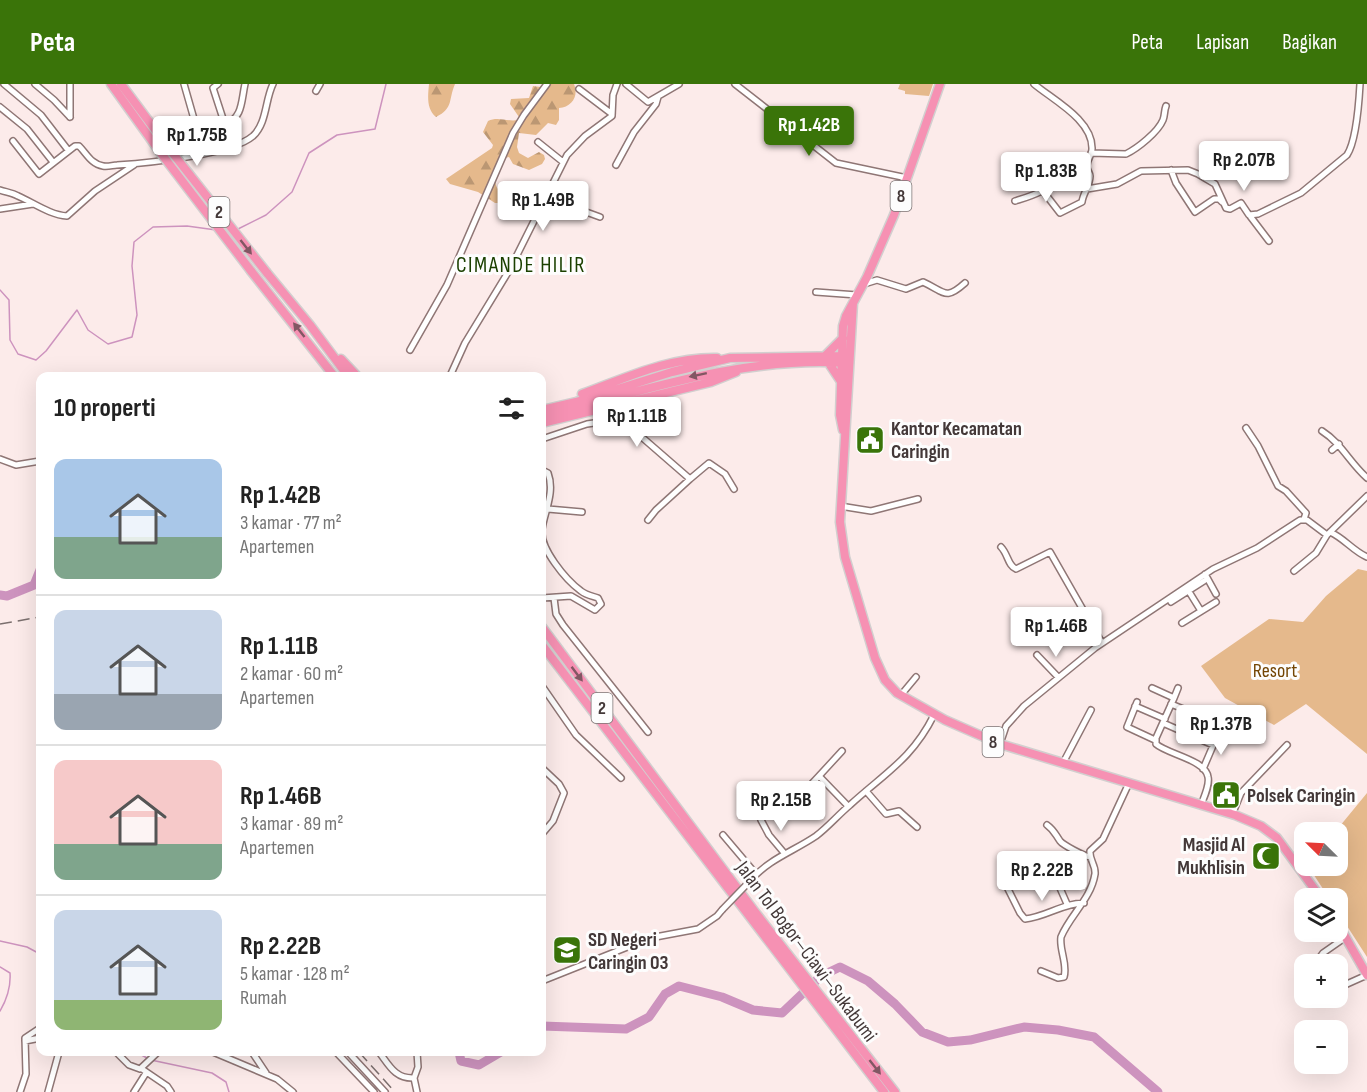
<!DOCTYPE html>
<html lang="id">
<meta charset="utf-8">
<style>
:root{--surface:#fff;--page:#f6f6f6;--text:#222;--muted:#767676;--line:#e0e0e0;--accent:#3a7409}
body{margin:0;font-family:"Sofia Sans Condensed",sans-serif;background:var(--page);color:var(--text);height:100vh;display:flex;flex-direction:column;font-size:22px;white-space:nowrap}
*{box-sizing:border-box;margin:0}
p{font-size:20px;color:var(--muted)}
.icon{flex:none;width:33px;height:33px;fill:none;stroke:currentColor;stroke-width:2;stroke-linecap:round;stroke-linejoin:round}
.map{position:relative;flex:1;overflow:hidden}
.side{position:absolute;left:36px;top:288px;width:510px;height:684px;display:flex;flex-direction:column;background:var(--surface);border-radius:12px;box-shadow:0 6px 24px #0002}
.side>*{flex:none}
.needle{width:39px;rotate:294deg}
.controls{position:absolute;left:1294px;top:738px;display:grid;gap:12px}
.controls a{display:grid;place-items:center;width:54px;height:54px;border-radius:12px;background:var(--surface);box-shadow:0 6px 24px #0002;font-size:30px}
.price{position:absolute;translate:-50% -51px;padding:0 14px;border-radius:6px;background:#fff;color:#222;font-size:20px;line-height:39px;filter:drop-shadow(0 2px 3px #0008)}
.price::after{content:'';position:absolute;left:50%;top:36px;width:18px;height:14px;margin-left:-9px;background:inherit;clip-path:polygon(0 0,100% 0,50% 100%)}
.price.active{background:var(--accent);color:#fff}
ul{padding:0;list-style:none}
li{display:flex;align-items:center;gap:18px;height:150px;padding:0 18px}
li+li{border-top:2px solid var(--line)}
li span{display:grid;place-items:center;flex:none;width:168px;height:120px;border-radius:12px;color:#555}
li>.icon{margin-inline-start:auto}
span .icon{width:72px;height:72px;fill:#fffc;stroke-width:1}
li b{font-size:26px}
h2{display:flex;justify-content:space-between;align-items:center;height:72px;padding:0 18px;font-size:26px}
header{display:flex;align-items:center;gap:36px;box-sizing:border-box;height:84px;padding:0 30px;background:var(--accent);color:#fff}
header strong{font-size:28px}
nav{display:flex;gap:33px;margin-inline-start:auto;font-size:21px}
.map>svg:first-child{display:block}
.green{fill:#e5b98c}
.forest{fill:url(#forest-firs)}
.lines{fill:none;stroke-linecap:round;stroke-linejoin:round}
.stream{stroke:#cd93be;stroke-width:1.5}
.river{stroke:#cd93be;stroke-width:9}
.minor-casing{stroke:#8f7675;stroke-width:8}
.highway-casing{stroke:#d2cfcf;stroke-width:11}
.minor{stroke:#fff;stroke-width:5}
.highway{stroke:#f691b3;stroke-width:8}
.rail{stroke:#7b6f6e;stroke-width:1.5;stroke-dasharray:12 6;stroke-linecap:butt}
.minor-bridge-casing{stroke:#8f7675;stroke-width:8;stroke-linecap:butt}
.highway-bridge-casing{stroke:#d2cfcf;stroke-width:11;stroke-linecap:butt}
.minor-bridge{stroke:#fff;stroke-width:5}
.highway-bridge{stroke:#f691b3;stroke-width:8}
.oneway{fill:#825763}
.labels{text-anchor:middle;stroke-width:6;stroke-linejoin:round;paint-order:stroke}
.shield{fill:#fdfdfd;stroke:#7b7373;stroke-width:1.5}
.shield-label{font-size:18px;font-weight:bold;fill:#433838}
.poi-label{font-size:20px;font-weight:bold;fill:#433838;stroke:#fdfdfd;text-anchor:start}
.park-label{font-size:20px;fill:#734503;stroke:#fdfdfd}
.street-label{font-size:20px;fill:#433838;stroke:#fdfdfd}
.quarter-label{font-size:22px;letter-spacing:1.5px;fill:#1b4000;stroke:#fdfdfd}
</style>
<header>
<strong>Peta</strong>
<nav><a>Peta</a><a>Lapisan</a><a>Bagikan</a></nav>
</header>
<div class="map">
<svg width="1367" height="1008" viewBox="0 0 1367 1008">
<defs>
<pattern id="forest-firs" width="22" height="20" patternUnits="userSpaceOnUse" patternTransform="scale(1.5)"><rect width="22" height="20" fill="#e5b98c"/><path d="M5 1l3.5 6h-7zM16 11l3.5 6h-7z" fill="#bb9773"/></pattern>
</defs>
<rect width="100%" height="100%" fill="#fcebea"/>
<path class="green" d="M900 0H933L929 12 905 10V7L898 5Z
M1358 485 1367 487V670L1306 620 1274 641 1225 614 1201 582 1269 535 1303 538 1326 512Z
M1367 709V873L1338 828V814H1329L1308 782H1338V748H1335Z"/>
<path class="forest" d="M429 0H455C448 16 454 24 436 33 426 25 428 11 429 0Z
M545 0H574C579 12 572 23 559 24V36L556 41 548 39 536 51 519 49 517 63 519 69 528 74 539 68 544 71 545 75 542 80 529 86 513 80 509 73 505 74C495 88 488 107 510 112L505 119H495L478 108 450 100 446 95 492 64 493 61 483 48 488 37C498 32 507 38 518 36L519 33 510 20 511 15 529 14 533 2 541 3Z"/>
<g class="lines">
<path class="stream" d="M238 145 266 131 292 108 309 69 337 51 375 45 386 0
M0 206 9 216 10 256 18 270 36 276 46 267 77 226 88 246 108 260 132 253 137 231 132 182 134 158 153 143 187 142 216 146
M0 857 27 863 40 870
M0 883 10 889C11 903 7 915 0 927
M136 968 147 974
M151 976 212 989 226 998 229 1008"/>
<path class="river" d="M0 511 7 512 34 501 40 486
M542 942 626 945 649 933 665 910 679 902 722 913 753 926 782 929 821 892 840 883 868 897 895 920 922 948 948 958 970 956 1024 943 1058 946 1094 953 1158 1008
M459 968 461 977 479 981 501 968"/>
<g class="minor-casing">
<path id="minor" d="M4 0 41 31 68 66
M35 0 54 16 70 33
M70 0V33
M184 0 200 56
M218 0 213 4 225 41C243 33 241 18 245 0
M626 0 648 18 679 0
M735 0 836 79 907 94
M1034 0C1053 16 1093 36 1092 65 1092 71 1086 77 1087 83 1087 86 1090 89 1090 92 1090 102 1083 109 1082 118L1060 129 1043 107
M579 5 612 30
M316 7 320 0
M0 23 27 45 53 78
M13 57 39 90 75 62H79C87 70 91 80 103 82 108 83 113 81 117 81 147 79 231 71 253 52 267 39 265 16 273 0
M538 58 563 78
M1091 69 1126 70C1138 64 1158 48 1163 36 1165 31 1164 27 1166 22
M616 81 634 48 656 20 658 13
M1171 86 1176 99 1195 128 1214 115H1219L1222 118
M1087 105 1117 100 1141 87 1188 86 1198 90 1215 100 1226 124 1230 125 1241 119 1249 131 1258 130 1301 109 1347 71C1356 57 1359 18 1360 0
M0 106C6 108 13 109 18 112 34 119 50 131 67 132L95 107 134 81
M548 110 567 121 600 133
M1015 117C1031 112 1047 108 1057 93
M0 125 33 120
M1250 132 1269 157
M864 200 877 196 906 205 923 198C945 208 945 217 965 199
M816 208 857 211
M410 266 447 201 513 49 524 31 547 0
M450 292 465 259 510 185 567 71 585 52 612 32 613 11 617 0
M1246 344 1258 362 1278 402 1286 407 1306 429 1304 435
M1322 347C1341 359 1350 379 1367 394
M542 355 587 340 621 335 690 395 656 426 648 436
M542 358V372
M1332 366 1339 360
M0 375 16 381 40 377
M542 386 548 389C555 408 545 426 542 445 539 464 566 496 581 507 586 511 592 512 598 514L601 520 595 526 571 512 542 514
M690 395 709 379 725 390 734 405
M840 422 871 427 918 415
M548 425 582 428
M1330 448C1344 454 1353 467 1367 473
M1001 463C1008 470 1008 482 1016 485L1050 468 1102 559
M1294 487 1316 469 1327 451
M1205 490 1216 510
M1188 506 1201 527
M554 514 556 530 563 541 648 648
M1171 518 1204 497
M1182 539 1216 518
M1058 551 1085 528
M1037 571 1058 593
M542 602 576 651 621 694
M1152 604 1174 614 1156 654V660C1167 670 1206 676 1208 693 1210 701 1204 713 1201 721
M901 611 916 593
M1174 614 1178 604
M1137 618 1127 643 1155 656
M1171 620 1198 631 1199 636 1194 652
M1135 622 1165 635
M1163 639 1213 661
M1000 660 1006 642 1024 622 1095 564 1213 485 1257 464 1300 436H1307L1327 451 1367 412
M842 667 819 692 848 722
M1063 679 1091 626
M542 684 559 700 564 709 553 737 542 750
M1203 685 1218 650
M789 703 799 712
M866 707 886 730 899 727 917 743
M787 726 819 692
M1232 731 1241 709 1287 661
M761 736 769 751 785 770
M1047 741C1054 746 1055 750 1060 757 1063 761 1084 772 1090 773
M723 751 756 790
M751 796C769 775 794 767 816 752 828 743 838 731 850 721 885 689 912 675 934 631
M1005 799 1020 829 1025 835C1046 833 1063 819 1084 819
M1060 804 1067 820
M1315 880 1323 869 1346 853
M1041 887 1058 894 1064 893C1068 880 1059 866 1061 853 1070 831 1091 815 1095 790 1096 781 1089 776 1090 767L1103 755 1129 699
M542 897 650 854 698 845 717 832 722 826
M1338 904 1367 891
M1309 919 1318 914
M25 957 40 954
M116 968 129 981 140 985 158 968
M213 968 277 995 293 1008
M252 968 266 989
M336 968 374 1008
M348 968 385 1008
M379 968C389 981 395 995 414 994
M417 968 418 983 414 994 417 1008
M142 985 167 1002 171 1008
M20 1008 26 990 25 954 40 944
M48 1008 59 968
M134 1008 146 989"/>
</g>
<g class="highway-casing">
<path id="highway" d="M111 0 160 68
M121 0 171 67
M251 187 334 292
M267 189 310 241 348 292
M853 219 840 438 845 473 875 574 885 596 897 609 945 636 1000 660 1235 731 1261 742 1277 754 1321 814
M826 271 843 254
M341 275 357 292
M828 278 842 299
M582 310C626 294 669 273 717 274
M542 326 576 318 672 288 730 274 846 272
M542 333C642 307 741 272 847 279
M542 339 711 298 736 288
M843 346 840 331 843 242 846 232 867 193 894 131 940 0
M542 543 755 828 895 1008
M542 561 884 1008
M1338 840 1367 891"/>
</g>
<use href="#minor" class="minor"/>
<use href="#highway" class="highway"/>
<path class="rail" d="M0 540 40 533
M359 968 395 1008"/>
<g class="minor-bridge-casing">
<path id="minor-bridge" d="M722 826 751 796"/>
</g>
<g class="highway-bridge-casing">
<path id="highway-bridge" d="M171 67 267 189
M160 68 251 187"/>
</g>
<use href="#minor-bridge" class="minor-bridge"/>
<use href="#highway-bridge" class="highway-bridge"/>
</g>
<defs><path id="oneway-solid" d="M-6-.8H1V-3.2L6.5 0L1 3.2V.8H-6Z" transform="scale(1.5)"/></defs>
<g class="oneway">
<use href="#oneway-solid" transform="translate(246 163) rotate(52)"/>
<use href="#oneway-solid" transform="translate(299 246) rotate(-128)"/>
<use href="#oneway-solid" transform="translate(698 291) rotate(168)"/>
<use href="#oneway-solid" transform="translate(577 590) rotate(53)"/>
<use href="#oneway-solid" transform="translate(875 983) rotate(52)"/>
</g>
<defs>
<g id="civic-square" transform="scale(1.5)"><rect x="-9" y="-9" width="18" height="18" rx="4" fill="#3a7409" stroke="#fdfdfd"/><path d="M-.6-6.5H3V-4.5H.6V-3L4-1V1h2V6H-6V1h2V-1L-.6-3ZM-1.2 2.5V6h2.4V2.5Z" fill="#fff"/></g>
<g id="mosque-square" transform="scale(1.5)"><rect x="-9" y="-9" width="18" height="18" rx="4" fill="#3a7409" stroke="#fdfdfd"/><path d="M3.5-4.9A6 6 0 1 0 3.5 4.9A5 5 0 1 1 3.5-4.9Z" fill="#fff"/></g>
<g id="school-square" transform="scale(1.5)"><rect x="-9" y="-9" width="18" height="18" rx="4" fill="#3a7409" stroke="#fdfdfd"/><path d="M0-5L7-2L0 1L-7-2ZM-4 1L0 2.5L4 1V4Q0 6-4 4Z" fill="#fff"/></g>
</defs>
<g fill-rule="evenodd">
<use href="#civic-square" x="870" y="356"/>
<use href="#civic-square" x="1226" y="711"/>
<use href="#mosque-square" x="1266" y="772"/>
<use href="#school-square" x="567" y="866"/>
</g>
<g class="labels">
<g class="shield">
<rect x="890.5" y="97" width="21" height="30" rx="4.5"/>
<rect x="208.5" y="113" width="21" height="30" rx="4.5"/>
<rect x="591.5" y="609" width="21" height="30" rx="4.5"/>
<rect x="982.5" y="643" width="21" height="30" rx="4.5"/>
</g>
<g class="shield-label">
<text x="901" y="118">8</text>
<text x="219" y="134">2</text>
<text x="602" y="630">2</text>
<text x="993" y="664">8</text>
</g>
<g class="poi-label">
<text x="891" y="351">Kantor Kecamatan<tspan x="891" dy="23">Caringin</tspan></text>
<text x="1247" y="718">Polsek Caringin</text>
<text x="1245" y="767" text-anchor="end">Masjid Al<tspan x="1245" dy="23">Mukhlisin</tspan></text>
<text x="588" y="862">SD Negeri<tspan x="588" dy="23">Caringin 03</tspan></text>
</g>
<g class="park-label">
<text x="1275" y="593">Resort</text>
</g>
<g class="street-label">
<text transform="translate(807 867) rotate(53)" y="7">Jalan Tol Bogor–Ciawi–Sukabumi</text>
</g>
<g class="quarter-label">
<text x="521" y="188">CIMANDE HILIR</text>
</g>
</g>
</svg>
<div class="controls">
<a><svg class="needle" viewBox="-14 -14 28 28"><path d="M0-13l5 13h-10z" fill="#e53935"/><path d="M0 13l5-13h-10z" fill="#767676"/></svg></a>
<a><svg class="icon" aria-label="layers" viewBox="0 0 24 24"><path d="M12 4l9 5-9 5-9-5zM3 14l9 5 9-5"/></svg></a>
<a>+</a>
<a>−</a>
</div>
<b class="price active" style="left:809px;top:73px">Rp 1.42B</b>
<b class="price" style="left:197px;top:83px">Rp 1.75B</b>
<b class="price" style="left:1244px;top:108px">Rp 2.07B</b>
<b class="price" style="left:1046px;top:119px">Rp 1.83B</b>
<b class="price" style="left:543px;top:148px">Rp 1.49B</b>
<b class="price" style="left:637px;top:364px">Rp 1.11B</b>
<b class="price" style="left:1056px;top:574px">Rp 1.46B</b>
<b class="price" style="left:1221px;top:672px">Rp 1.37B</b>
<b class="price" style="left:781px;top:748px">Rp 2.15B</b>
<b class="price" style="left:1042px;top:818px">Rp 2.22B</b>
<section class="side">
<h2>10 properti<svg class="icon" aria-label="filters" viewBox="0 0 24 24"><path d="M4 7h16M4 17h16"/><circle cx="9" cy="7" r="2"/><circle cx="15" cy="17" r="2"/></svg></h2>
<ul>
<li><span style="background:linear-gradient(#a9c7e8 65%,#7fa58c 0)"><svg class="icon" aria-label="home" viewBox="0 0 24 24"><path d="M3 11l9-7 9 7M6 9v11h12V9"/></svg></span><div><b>Rp 1.42B</b><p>3 kamar · 77 m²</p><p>Apartemen</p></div></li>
<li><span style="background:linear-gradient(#c9d6e8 70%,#9aa5b1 0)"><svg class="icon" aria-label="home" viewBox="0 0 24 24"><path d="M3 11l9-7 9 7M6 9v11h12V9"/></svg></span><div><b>Rp 1.11B</b><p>2 kamar · 60 m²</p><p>Apartemen</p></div></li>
<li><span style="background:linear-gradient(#f6c9c9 70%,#7fa58c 0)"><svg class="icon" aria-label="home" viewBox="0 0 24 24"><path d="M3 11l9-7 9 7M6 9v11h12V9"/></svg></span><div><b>Rp 1.46B</b><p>3 kamar · 89 m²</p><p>Apartemen</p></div></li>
<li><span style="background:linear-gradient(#c9d6e8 75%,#8fb573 0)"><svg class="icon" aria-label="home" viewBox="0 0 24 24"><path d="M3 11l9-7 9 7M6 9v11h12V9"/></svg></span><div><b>Rp 2.22B</b><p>5 kamar · 128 m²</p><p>Rumah</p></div></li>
</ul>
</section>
</div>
